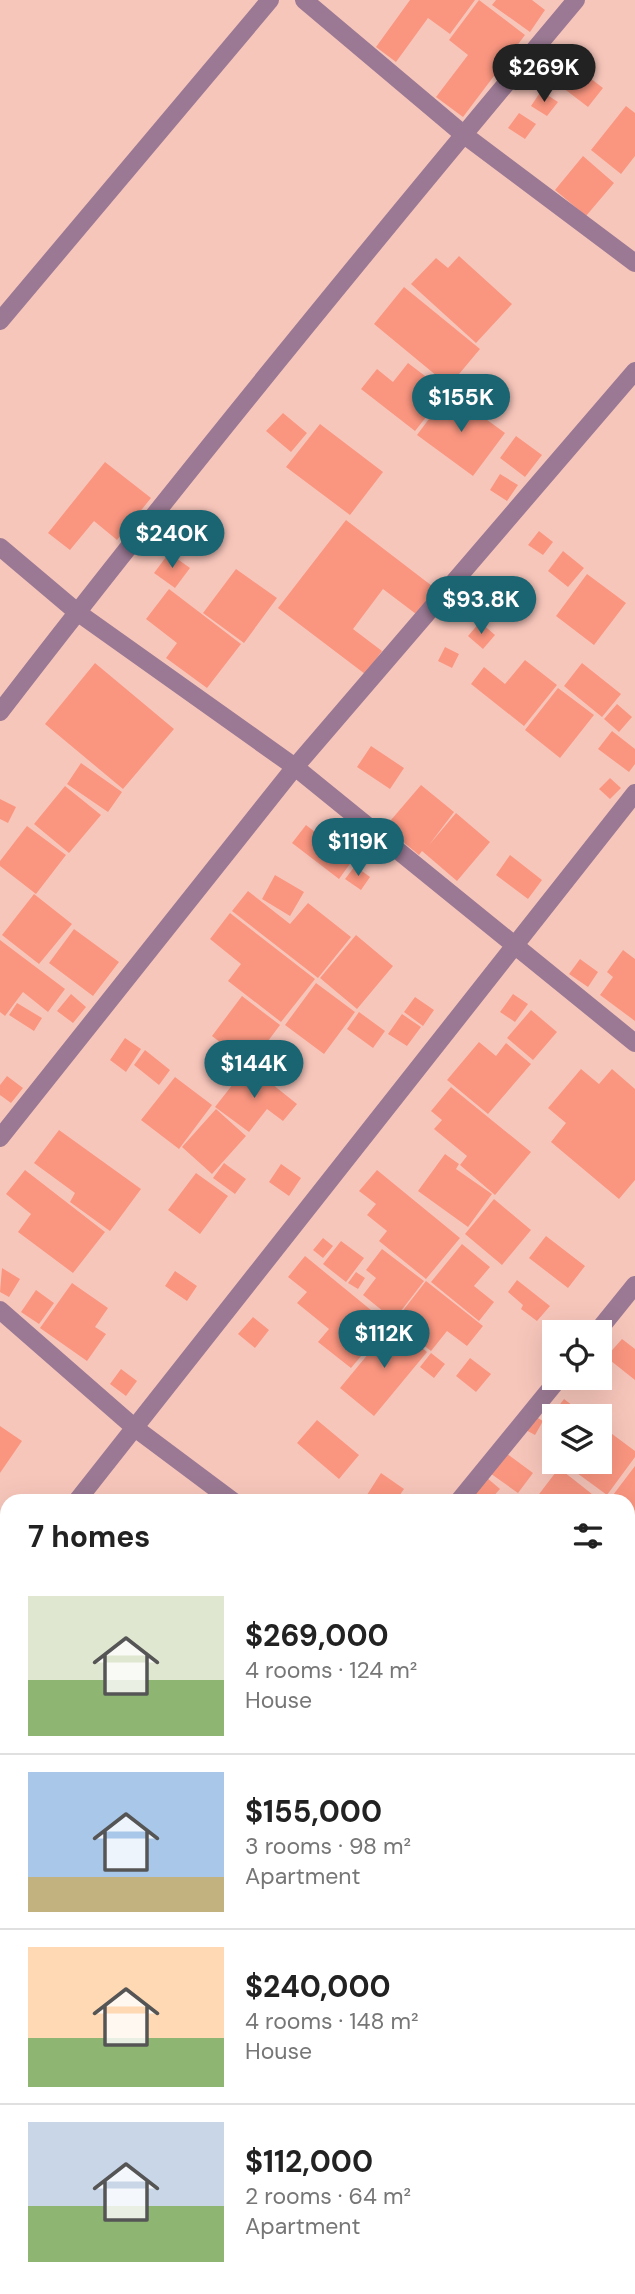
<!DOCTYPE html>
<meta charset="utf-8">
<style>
:root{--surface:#fff;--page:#f6f6f6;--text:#222;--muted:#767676;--line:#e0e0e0;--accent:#1b6472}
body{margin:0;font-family:"DM Sans",sans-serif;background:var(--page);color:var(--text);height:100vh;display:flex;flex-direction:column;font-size:26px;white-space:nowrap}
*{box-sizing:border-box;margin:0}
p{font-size:23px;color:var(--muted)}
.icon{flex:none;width:38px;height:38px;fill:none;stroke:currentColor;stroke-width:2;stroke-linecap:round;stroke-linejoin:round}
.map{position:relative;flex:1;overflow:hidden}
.side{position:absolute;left:0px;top:1494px;width:635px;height:800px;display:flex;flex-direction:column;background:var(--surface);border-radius:21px 21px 0 0;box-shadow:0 7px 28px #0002}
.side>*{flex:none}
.controls{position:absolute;left:542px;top:1320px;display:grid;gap:14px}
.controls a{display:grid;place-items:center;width:70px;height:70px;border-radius:0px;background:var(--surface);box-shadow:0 7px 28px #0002;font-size:35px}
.price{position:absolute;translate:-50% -60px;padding:0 16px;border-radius:24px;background:var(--accent);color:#fff;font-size:23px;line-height:46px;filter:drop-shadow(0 2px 4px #0008)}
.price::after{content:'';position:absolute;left:50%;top:42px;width:21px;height:16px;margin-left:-10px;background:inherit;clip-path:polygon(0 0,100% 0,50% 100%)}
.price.selected{background:#222;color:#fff}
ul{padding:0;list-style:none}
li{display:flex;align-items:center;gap:21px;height:175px;padding:0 28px}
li+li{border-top:2px solid var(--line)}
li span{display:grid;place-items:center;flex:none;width:196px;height:140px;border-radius:0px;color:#555}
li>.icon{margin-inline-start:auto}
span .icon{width:84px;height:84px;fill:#fffc;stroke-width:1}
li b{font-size:30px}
h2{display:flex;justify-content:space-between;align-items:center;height:84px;padding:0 28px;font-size:30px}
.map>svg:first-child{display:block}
.building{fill:#fa9680}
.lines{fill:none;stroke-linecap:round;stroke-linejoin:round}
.minor{stroke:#9b7994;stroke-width:18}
.major{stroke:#682e5f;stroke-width:18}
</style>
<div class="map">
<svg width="635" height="2294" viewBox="0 0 635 2294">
<rect width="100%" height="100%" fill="#f7c6bb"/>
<path class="building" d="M410 0H475L450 34 428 18 396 62 376 47Z
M479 0 525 35 463 117 436 97 468 55 449 40Z
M496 0H532L545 10 530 32 492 5Z
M573 65 603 88 588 107 558 84Z
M541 91 558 102 547 116 531 106Z
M626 106 635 113V156L621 174 591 150Z
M519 113 536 124 525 139 508 128Z
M583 156 614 183 586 216 555 190Z
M459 256 512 304 476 343 411 284 436 258 448 268Z
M404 287 480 349 449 386 374 324Z
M408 363 446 392 415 431 361 389 377 369 393 382Z
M449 392 505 433 473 476 417 435Z
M283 413 307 433 291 452 266 431Z
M320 424 383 472 350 515 286 467Z
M516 436 542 455 525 477 500 458Z
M105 462 151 498 117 540 94 521 70 550 48 533Z
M500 474 518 485 507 501 490 490Z
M346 520 436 589 416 614 383 589 353 629 382 651 365 674 278 608Z
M539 531 553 542 543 555 528 545Z
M563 551 584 568 568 587 548 571Z
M169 553 190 568 175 588 154 573Z
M236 569 277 598 244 643 203 613Z
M587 574 626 603 594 645 556 616Z
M169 589 241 644 207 688 166 658 177 643 146 619Z
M480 622 495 635 483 649 468 636Z
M445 647 459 654 452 668 438 661Z
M525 660 557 685 524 726 471 684 484 667 505 684Z
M95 663 174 729 123 789 45 724Z
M582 663 621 694 602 717 564 686Z
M558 688 594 715 560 758 525 730Z
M617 704 632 717 619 732 604 719Z
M612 731 635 749V764L629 772 598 749Z
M371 746 404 768 390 789 357 767Z
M81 763 122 792 108 812 67 784Z
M610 778 621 788 610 799 599 789Z
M421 785 454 812 429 845 456 813 490 842 457 881 422 851 419 855 385 827Z
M65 786 101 815 69 853 34 824Z
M0 799 16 807 8 823 0 819Z
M306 825 352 861 339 879 292 843Z
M27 826 66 855 36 894 0 866V861Z
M510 855 542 880 528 899 496 875Z
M355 866 370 877 361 890 345 879Z
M275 875 304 892 290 916 262 899Z
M248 891 290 924 308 903 351 937 318 978 232 911Z
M34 894 72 924 39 964 2 935Z
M230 913 315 979 281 1022 228 981 241 964 210 939Z
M74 929 119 962 93 996 49 963Z
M356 935 393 966 357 1009 320 978Z
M0 940 65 989 48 1012 23 992 5 1016 0 1012Z
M623 950 635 959V1021L600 995 613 977 607 972Z
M580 959 598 972 588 987 569 974Z
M316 983 355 1012 324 1054 285 1025Z
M71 994 86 1007 73 1023 57 1011Z
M513 994 528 1004 515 1022 500 1012Z
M242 996 280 1025 250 1065 212 1036Z
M415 997 434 1010 423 1026 404 1012Z
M17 1003 42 1018 34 1031 9 1015Z
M531 1010 557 1032 533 1060 507 1038Z
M359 1012 385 1031 373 1048 347 1029Z
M402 1014 421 1027 407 1046 388 1034Z
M125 1038 141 1049 126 1072 110 1060Z
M479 1042 496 1056 506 1043 531 1064 488 1114 447 1080Z
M145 1050 170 1070 159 1085 134 1065Z
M248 1065 297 1104 283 1121 267 1109 249 1132 215 1107Z
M581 1069 599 1084 612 1069 635 1089V1180L619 1199 551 1142 566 1123 548 1108Z
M7 1076 23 1088 11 1103 0 1095V1085Z
M175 1077 212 1105 179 1149 141 1120Z
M451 1087 531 1152 495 1195 460 1165 467 1156 434 1129 442 1120 431 1111Z
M216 1109 246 1136 212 1174 182 1147Z
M59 1130 141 1189 110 1231 70 1202 75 1193 34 1163Z
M445 1154 459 1164 456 1169 492 1194 468 1227 418 1191Z
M224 1163 246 1179 235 1194 213 1178Z
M281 1164 301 1178 289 1196 269 1182Z
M25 1170 105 1232 73 1273 18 1232 31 1214 6 1194Z
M377 1170 460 1238 426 1279 379 1241 387 1231 367 1215 376 1204 359 1191Z
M196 1173 228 1196 200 1234 168 1210Z
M494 1199 531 1230 502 1265 465 1234Z
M546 1236 585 1266 568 1288 529 1258Z
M323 1238 333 1246 323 1258 313 1250Z
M341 1241 364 1258 346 1282 323 1264Z
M462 1244 490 1267 474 1286 494 1302 479 1321 431 1282Z
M382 1249 424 1281 394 1320 363 1295 376 1278 366 1270Z
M305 1256 388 1324 351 1368 318 1342 329 1329 297 1303 307 1292 288 1277Z
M2 1268 20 1279 9 1297 0 1292Z
M175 1271 197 1286 187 1301 165 1286Z
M356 1272 365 1278 358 1289 348 1283Z
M517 1280 550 1306 537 1321 521 1309 523 1305 508 1292Z
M426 1281 483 1326 467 1346 447 1331 431 1351 394 1322Z
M72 1283 108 1308 95 1327 106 1334 87 1361 40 1328Z
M36 1290 54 1303 39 1324 21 1312Z
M253 1317 269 1330 255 1348 238 1334Z
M393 1324 427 1352 374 1416 340 1388Z
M622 1339 635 1349V1380L606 1357Z
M431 1353 445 1364 434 1378 420 1367Z
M470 1358 491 1374 476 1392 456 1376Z
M121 1369 137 1381 126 1396 110 1384Z
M564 1399 586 1416H555V1419L551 1416Z
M531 1414 543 1421 535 1435 522 1428Z
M317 1420 359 1455 339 1479 297 1443Z
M600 1425 635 1451V1457L607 1495 566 1465 569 1461H600Z
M0 1426 22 1441 0 1473Z
M502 1450 533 1473 518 1493 487 1471Z
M635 1466V1519L628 1514V1502L610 1499Z
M559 1468 597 1498 594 1502H533Z
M381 1473 404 1489 395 1502H370L365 1498Z
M486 1477 500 1489 488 1502H482L472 1493Z
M0 1667 7 1671V1714L0 1710Z
M0 1725 7 1729V1784L0 1780Z
M0 1795 7 1801V1813L0 1822Z
M628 1856 635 1861V1897L628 1904Z
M0 1926 7 1931V1987L0 1996Z
M291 2287H313L307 2294H299Z
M322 2287H387L394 2294H315Z
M594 2287H621L616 2294H602Z"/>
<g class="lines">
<path class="minor" d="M304 0 463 134 635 263
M0 321 270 0
M0 547 77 612 295 767 635 1043
M0 712C186 470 380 234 576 0
M0 1138 295 767 635 371
M0 1310 135 1428 234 1502
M597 1332 635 1285
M76 1502 635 793
M458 1502 560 1377
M0 1593 7 1584
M628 1683 635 1674
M628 1807 635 1812
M0 2044 7 2036
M628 2106 635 2098
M153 2294 158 2287
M466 2294 472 2287"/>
<path class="major" d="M0 2148 7 2153
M185 2287 193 2294"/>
</g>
</svg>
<div class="controls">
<a><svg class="icon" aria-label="locate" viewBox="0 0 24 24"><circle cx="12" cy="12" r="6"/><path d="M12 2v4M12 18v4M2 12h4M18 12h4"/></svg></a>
<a><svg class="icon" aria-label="layers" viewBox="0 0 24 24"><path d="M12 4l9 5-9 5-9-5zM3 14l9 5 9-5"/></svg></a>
</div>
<b class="price selected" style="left:544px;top:104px">$269K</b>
<b class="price" style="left:461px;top:434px">$155K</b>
<b class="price" style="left:172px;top:570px">$240K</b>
<b class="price" style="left:481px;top:636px">$93.8K</b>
<b class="price" style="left:358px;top:878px">$119K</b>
<b class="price" style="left:254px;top:1100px">$144K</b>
<b class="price" style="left:384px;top:1370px">$112K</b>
<section class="side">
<h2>7 homes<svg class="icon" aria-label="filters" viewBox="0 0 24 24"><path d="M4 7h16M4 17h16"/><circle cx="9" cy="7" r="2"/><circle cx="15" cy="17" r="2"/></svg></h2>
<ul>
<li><span style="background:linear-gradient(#dfe7d0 60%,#8fb573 0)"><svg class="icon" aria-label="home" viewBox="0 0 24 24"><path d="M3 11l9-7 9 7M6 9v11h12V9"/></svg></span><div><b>$269,000</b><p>4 rooms · 124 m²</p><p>House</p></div></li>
<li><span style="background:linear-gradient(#a9c7e8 75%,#c2b280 0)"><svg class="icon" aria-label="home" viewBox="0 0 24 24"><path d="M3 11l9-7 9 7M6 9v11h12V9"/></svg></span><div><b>$155,000</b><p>3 rooms · 98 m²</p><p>Apartment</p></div></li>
<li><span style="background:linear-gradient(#ffd9b3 65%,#8fb573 0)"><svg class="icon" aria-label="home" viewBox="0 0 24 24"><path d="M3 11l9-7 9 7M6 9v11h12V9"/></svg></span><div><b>$240,000</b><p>4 rooms · 148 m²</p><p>House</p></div></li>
<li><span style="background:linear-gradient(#c9d6e8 60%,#8fb573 0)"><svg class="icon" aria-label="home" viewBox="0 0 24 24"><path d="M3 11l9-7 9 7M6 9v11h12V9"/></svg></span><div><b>$112,000</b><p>2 rooms · 64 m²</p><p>Apartment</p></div></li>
</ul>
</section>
</div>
